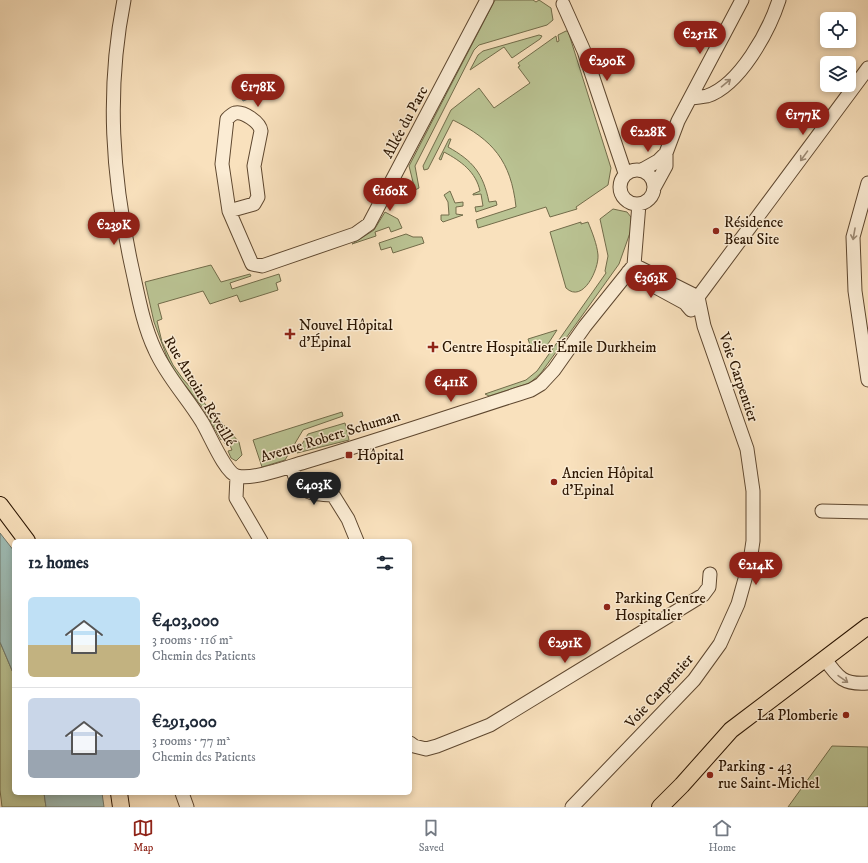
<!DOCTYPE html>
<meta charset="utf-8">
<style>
:root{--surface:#fff;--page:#f6f6f7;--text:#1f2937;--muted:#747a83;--line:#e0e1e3;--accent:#8f2418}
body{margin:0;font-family:"IM FELL DW Pica",serif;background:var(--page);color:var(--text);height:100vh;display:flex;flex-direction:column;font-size:15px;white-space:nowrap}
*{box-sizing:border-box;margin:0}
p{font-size:13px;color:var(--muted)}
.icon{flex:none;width:22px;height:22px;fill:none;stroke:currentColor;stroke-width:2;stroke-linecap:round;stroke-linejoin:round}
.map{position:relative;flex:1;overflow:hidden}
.panel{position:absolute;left:12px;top:539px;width:400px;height:256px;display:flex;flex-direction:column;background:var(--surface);border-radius:6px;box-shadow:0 2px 6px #0003}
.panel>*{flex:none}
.buttons{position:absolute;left:820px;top:12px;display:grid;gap:8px}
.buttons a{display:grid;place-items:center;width:36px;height:36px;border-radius:6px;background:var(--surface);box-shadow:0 2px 6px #0003;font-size:20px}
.price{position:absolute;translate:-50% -34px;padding:0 9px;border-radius:14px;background:var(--accent);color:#fff;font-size:13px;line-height:26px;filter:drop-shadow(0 1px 2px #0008)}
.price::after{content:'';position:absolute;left:50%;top:24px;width:12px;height:9px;margin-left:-6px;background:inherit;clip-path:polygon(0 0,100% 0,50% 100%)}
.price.on{background:#222;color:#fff}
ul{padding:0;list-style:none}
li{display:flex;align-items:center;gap:12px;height:100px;padding:0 16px}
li+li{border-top:1px solid var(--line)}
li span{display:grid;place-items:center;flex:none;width:112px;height:80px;border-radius:6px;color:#555}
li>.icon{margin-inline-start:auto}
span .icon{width:48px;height:48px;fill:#fffc;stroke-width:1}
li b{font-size:17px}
h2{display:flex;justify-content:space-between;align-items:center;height:48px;padding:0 16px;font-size:17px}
.dock{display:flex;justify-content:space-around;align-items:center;height:56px;border-top:1px solid var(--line);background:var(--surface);font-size:11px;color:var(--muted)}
.dock a{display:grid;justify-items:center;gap:2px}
.dock .on{color:var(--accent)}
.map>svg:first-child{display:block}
.green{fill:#bac393;stroke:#726c4a}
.water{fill:#9ebcb5;stroke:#70796d}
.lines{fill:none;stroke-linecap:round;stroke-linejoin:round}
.minor-casing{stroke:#5e472f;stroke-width:15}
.major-casing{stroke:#2a1400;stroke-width:18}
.minor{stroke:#fbecd4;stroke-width:13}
.major{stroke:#f9e1bd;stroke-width:16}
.oneway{stroke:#9d8b75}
.poi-dot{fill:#8f2418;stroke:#fbecd4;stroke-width:1.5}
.labels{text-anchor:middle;stroke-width:3;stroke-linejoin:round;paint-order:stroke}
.street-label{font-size:15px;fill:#2a1400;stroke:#fbecd4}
.poi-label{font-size:15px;fill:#2a1400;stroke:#fbecd4;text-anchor:start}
</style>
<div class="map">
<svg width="868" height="807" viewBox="0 0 868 807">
<rect width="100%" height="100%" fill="#f9e1bd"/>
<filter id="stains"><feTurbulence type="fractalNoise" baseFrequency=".005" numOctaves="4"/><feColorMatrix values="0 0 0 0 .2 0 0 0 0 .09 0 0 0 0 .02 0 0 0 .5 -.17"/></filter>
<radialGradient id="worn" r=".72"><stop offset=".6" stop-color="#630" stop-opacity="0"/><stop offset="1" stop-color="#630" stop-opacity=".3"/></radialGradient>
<path class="green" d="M495 0H533L536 2 539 0 551 8 553 20 547 25 479 45 474 50 415 166 419 188 415 190 409 166Z
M566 31H568L611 168 608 185 576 207 577 209 550 217 546 207 478 228 476 220 516 207C511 161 493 140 453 120L428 169 424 170 423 166 451 110 479 88 494 108 530 83 518 67 520 66 518 63 556 36 557 42 559 41 558 35Z
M539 35 542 36 540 39 512 58 504 47 470 70 478 55 483 51Z
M449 139H451L448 147C473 161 483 173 489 202L496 201 497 205 476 212 475 207 483 206 481 194 473 195V194L480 191C476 172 461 161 444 152L441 160 439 159Z
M450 191 455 203 463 202V206L456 207V214L463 215 443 222 441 220V215H449L448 202 444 195Z
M613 209 627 212 631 217V230L619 264 541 373 530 383 489 396 485 394 526 380 537 371 606 273 605 271 608 256 600 219Z
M385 212 398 219 402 228 391 232 389 227 375 232 376 236 352 244 374 230Z
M581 222V224L588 222C592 232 597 244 598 255 599 269 583 304 566 288L550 232Z
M406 234 413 237H422L424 243 393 253 391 247 381 250 379 243Z
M211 265 221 282 250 274 251 276 230 283 232 289 279 274 281 281 276 283 278 290 240 302 237 295 210 304 203 291 158 304 162 319 157 321 162 342 173 365 183 379 239 442 242 455 236 461 231 458 228 451 232 450 229 443 225 444 222 439 221 440 203 408 173 370 167 357 154 322 145 282Z
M557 330 546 347 532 351 528 339Z
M342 412 343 416 303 430 285 460 262 467 253 440Z
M345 423 349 440 297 453 308 434Z
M0 642 14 675V793H44L46 807H2L0 790Z
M832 746 868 747V807H788Z"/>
<path class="water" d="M241 80 247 82 251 98 243 101 237 86Z
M0 533 14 551V675L0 642Z
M44 793H102L104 807H46Z"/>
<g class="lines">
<g class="minor-casing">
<path id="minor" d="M124 0C106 91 112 177 132 268 138 295 143 325 155 350 167 377 187 397 202 422 209 433 225 473 237 476 254 480 287 467 305 462 380 440 456 414 531 390L541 384 554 370 585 326 634 265 639 204
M563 4 584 51 625 173
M692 98C696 97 702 97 707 96 740 85 769 31 779 0
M620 187a17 17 0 1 1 34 0a17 17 0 1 1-34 0Z
M642 170 658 161 666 153
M868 183 853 237 855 291 868 380
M654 188 666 166V153L678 121 742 0
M229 211 254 204 258 197 254 166 261 131C260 122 243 111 235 113 232 114 229 117 227 119L222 164 229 211 252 264 262 266 355 234 369 224 487 0
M634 265 698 297
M628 272 685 303 691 310
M685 303 698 297 868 68
M292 466C297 493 310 494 333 495L348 519 357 541
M237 476 236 498 261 541
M822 511 868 512
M825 659C838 678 844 685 868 683
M410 743 414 746 426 749 437 746 490 725 703 595 709 587 710 574
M182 793 187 807
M572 807 694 680 720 644 738 604 750 561 753 541V491L747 449 704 326 698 297"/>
</g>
<g class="major-casing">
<path id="major" d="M0 505 27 541
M119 793 121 807
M660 807 682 785 731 730 868 626"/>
</g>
<use href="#minor" class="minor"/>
<use href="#major" class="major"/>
</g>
<defs><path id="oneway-shaft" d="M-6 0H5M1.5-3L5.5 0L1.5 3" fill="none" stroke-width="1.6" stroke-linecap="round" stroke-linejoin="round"/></defs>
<g class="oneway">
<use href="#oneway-shaft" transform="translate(726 83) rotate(-40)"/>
<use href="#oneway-shaft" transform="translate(804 156) rotate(126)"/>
<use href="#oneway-shaft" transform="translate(854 234) rotate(100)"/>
<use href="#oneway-shaft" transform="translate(843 679) rotate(35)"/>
</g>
<g class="poi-dot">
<circle cx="716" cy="231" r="4"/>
<path d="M288 328h4v4h4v4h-4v4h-4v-4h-4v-4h4z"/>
<path d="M431 341h4v4h4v4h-4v4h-4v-4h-4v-4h4z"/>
<rect x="345" y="451" width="8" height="8" rx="2"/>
<circle cx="554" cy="482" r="4"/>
<circle cx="607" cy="607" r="4"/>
<circle cx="846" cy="715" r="4"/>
<circle cx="710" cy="775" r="4"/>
</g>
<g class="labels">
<g class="street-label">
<text transform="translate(405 122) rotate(-62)" y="5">Allée du Parc</text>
<text transform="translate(739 377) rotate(71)" y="5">Voie Carpentier</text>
<text transform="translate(200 391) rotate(59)" y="5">Rue Antoine Réveillé</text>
<text transform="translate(330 436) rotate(-17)" y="5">Avenue Robert Schuman</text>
<text transform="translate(659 691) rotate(-48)" y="5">Voie Carpentier</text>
</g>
<g class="poi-label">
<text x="724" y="227">Résidence<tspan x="724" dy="17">Beau Site</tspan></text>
<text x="299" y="330">Nouvel Hôpital<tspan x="299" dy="17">d'Épinal</tspan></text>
<text x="442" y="352">Centre Hospitalier Émile Durkheim</text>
<text x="357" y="460">Hôpital</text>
<text x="562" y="478">Ancien Hôpital<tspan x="562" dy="17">d'Epinal</tspan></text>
<text x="615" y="603">Parking Centre<tspan x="615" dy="17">Hospitalier</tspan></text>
<text x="838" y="720" text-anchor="end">La Plomberie</text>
<text x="718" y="771">Parking - 43<tspan x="718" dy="17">rue Saint-Michel</tspan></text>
</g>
</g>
<rect width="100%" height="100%" filter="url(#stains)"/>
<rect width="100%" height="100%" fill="url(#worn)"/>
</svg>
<div class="buttons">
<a><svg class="icon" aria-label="locate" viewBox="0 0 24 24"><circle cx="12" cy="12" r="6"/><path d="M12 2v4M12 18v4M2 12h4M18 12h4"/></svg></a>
<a><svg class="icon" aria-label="layers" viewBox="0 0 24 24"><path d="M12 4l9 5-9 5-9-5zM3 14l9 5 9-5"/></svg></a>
</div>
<b class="price" style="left:700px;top:55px">€251K</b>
<b class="price" style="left:607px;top:82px">€290K</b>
<b class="price" style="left:258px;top:108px">€178K</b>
<b class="price" style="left:803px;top:136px">€177K</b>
<b class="price" style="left:648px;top:153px">€228K</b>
<b class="price" style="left:390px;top:212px">€160K</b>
<b class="price" style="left:114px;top:246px">€239K</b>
<b class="price" style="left:651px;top:299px">€363K</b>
<b class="price" style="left:451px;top:403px">€411K</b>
<b class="price on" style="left:314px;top:506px">€403K</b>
<b class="price" style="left:756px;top:586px">€214K</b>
<b class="price" style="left:565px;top:664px">€291K</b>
<section class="panel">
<h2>12 homes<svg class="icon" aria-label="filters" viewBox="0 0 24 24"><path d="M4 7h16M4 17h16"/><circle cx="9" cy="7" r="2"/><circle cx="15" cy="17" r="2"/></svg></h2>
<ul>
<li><span style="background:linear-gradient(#bfe0f5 60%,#c2b280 0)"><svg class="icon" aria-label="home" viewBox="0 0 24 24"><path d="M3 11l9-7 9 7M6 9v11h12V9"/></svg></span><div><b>€403,000</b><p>3 rooms · 116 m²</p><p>Chemin des Patients</p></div></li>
<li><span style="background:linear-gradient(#c9d6e8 65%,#9aa5b1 0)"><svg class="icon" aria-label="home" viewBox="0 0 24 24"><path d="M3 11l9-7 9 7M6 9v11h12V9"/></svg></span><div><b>€291,000</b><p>3 rooms · 77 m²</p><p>Chemin des Patients</p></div></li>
</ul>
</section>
</div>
<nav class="dock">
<a class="on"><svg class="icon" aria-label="map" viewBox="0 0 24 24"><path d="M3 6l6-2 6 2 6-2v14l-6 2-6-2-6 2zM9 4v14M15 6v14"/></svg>Map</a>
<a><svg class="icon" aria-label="saved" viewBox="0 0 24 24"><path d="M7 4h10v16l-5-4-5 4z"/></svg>Saved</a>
<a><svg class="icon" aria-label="home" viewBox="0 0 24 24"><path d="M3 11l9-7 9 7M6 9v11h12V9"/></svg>Home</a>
</nav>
